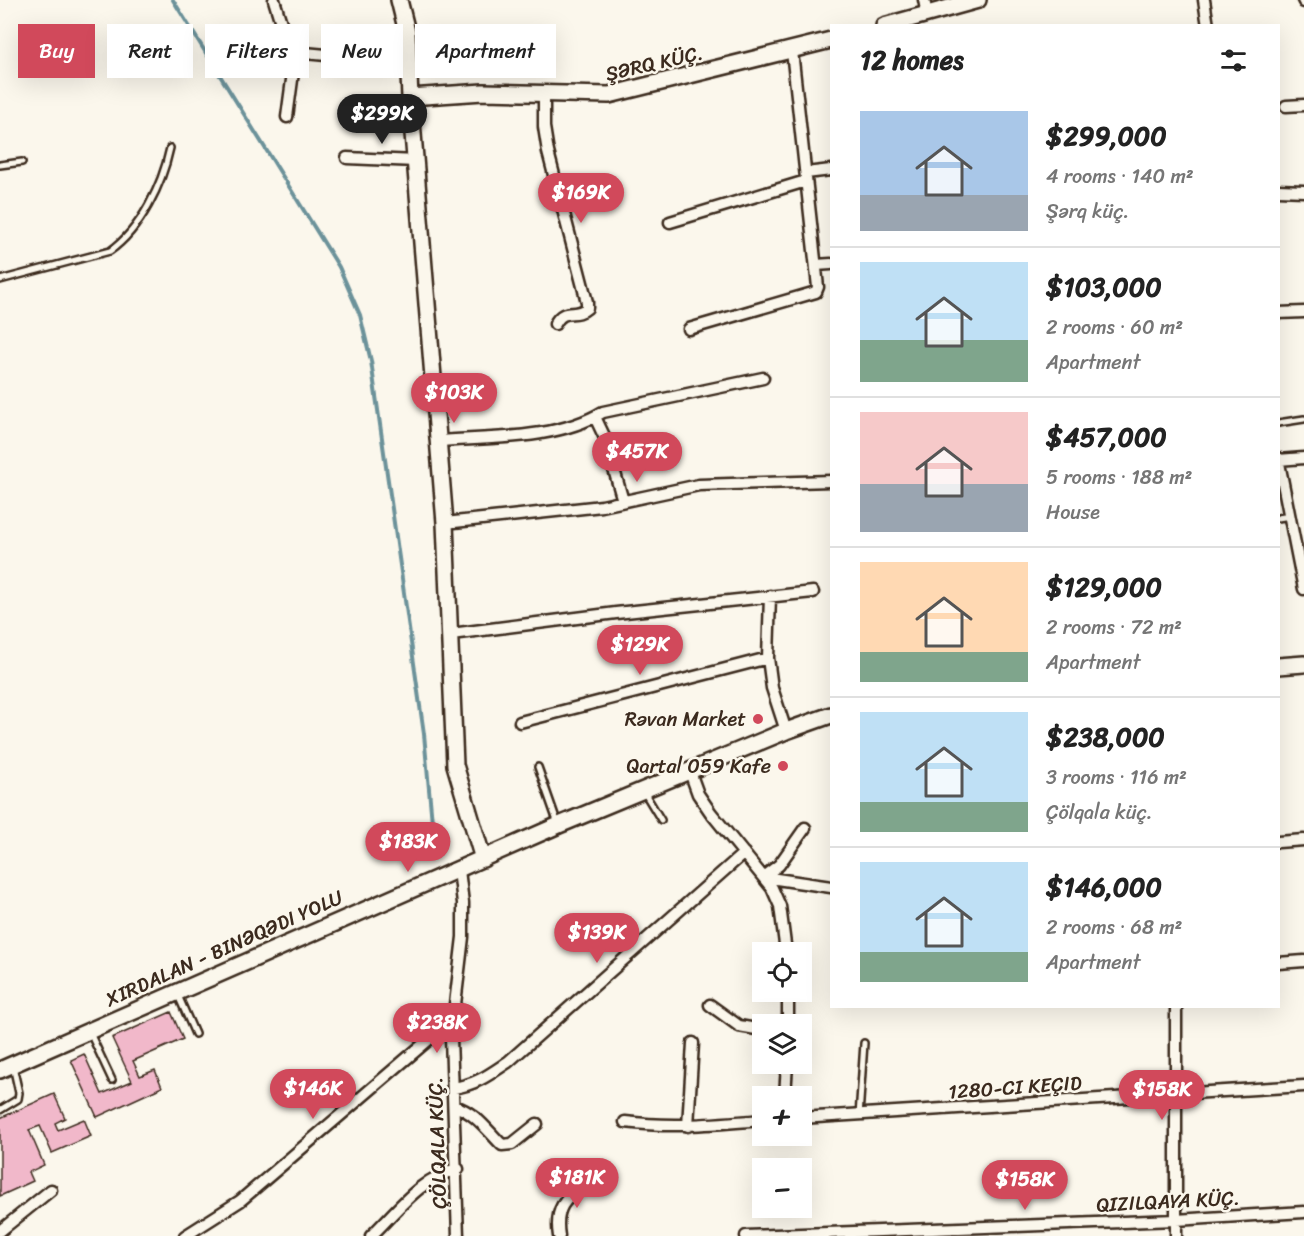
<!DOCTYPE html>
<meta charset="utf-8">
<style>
:root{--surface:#fff;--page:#f6f6f6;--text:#222;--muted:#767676;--line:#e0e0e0;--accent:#d1495b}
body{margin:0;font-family:Sriracha,sans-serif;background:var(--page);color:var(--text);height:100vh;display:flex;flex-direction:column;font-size:22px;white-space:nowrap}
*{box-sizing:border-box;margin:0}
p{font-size:20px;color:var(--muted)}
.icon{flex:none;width:33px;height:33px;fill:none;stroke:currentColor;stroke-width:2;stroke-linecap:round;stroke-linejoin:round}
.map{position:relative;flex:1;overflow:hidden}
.side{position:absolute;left:830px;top:24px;width:450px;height:984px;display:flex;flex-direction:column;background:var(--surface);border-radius:0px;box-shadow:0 6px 24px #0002}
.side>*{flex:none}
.top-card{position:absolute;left:18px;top:24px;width:570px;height:54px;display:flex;gap:12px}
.buttons{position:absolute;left:752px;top:942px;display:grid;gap:12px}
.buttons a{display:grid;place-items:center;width:60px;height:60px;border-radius:0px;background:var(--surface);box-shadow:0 6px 24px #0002;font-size:30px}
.price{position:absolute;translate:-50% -51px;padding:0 14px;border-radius:21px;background:var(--accent);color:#fff;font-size:20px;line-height:39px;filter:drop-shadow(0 2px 3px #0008)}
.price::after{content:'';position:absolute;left:50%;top:36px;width:18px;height:14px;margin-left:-9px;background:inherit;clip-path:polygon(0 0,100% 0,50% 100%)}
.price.active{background:#222;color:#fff}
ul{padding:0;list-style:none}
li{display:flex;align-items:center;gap:18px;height:150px;padding:0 30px}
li+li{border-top:2px solid var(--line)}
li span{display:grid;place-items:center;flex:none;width:168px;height:120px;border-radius:0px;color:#555}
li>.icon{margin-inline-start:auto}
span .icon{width:72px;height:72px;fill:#fffc;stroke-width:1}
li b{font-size:26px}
h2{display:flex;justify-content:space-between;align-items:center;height:72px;padding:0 30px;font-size:26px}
.chip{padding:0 21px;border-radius:0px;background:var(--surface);box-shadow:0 6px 24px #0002;font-size:21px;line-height:54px}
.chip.active{background:var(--accent);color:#fff}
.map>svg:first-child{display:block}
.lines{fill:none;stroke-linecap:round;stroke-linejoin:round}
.stream{stroke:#6c929a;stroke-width:4}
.building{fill:#f1b8ca;stroke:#3b2a1e;stroke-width:1.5}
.lane-casing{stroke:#3b2a1e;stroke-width:10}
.street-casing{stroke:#3b2a1e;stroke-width:15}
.secondary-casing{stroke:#3b2a1e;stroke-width:20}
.lane{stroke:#fbf7ec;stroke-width:5}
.street{stroke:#fbf7ec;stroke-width:10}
.secondary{stroke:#fbf7ec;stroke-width:15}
.poi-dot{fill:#d1495b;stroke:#fbf7ec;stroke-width:2}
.labels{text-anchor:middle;stroke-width:5;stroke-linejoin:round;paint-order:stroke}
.street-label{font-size:20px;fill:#3b2a1e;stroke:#fbf7ec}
.poi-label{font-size:20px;fill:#3b2a1e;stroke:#fbf7ec;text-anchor:end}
</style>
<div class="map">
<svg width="1304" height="1236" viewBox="0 0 1304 1236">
<rect width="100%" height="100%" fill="#fbf7ec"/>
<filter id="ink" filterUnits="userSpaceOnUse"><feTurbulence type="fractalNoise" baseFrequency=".0167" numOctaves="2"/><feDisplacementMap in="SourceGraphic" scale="12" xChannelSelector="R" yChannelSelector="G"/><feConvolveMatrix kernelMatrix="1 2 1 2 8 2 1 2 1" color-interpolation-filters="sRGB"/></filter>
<g filter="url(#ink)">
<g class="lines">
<path class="stream" d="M173 0 339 267 360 315 371 361 424 734 435 855"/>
</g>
<path class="building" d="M171 1012 183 1039 133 1061 140 1076 155 1070 162 1087 97 1117 71 1060 84 1054 102 1094 132 1081 112 1038Z
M54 1094 65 1118 55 1123 58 1130 84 1119 91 1136 52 1153 40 1126 29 1130 44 1165 29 1172 33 1181 0 1196V1118Z"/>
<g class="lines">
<g class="lane-casing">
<path id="lane" d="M0 165 22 162
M0 280 110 251C141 229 162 185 170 148
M1278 423 1304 419
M1278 518 1290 516
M538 767 558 824
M644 792 661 820
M177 993 195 1034
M90 1033 112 1080
M0 1110 18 1099 19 1093 13 1066
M859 1116 864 1043"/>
</g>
<g class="street-casing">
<path id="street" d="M274 0 294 65 287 117
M924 0 927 14
M1204 0 1208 26
M1303 0 1304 2
M274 50 409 63
M544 94V127L548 152 587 302V308C575 319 564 306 555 324
M1286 106 1304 105
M347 158 416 161
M806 173 831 170
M1278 190 1304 191
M670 222 806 181
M816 265 831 264
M1278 313 1304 312
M689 329 816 292 818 287 792 51
M595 417 605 438 623 501
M438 441C491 437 557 440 603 412L763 378
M1278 458 1304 589
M1278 460 1304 458
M445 523 602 506 699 485 831 481
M770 596 768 658 772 688 786 731
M451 634 616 613 813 592
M520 722 768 658
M690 772 698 794 711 813 772 888 780 906 786 952
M805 828 779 865 763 877 831 887
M1278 842 1304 840
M1278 963 1304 961
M710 1005 739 1026 762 1030
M1176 1006V1236
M788 1024V992
M453 1088C476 1085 490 1074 508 1062L744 853
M785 1096 787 1064
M454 1106C475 1112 487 1130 502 1145L512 1144 537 1124
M801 1118 1304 1086
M625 1122C671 1128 716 1124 762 1120
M688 1126 693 1043
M0 1231 51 1190
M185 1236 240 1201 433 1036 451 1026
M371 1236C397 1211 421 1177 458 1169
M458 1236 451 1038 463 937V903L459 870
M559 1236C554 1205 567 1198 589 1180
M746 1236 1176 1220 1304 1212"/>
</g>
<g class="secondary-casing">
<path id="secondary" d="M399 0 407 32 410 97 445 523 455 765 483 859
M884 26 978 0
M410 97 483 92 609 95 831 40
M1278 666 1304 664
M0 1070 559 825 786 731 831 715"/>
</g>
<use href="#lane" class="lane"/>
<use href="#street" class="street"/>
<use href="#secondary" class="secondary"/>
</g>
</g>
<g class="poi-dot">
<circle cx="758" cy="719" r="6"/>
<circle cx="783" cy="766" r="6"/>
</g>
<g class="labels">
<g class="street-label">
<text transform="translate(654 63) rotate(-13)" y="7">ŞƏRQ KÜÇ.</text>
<text transform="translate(224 948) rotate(-24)" y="7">XIRDALAN - BINƏQƏDI YOLU</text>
<text transform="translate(1015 1087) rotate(-4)" y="7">1280-CI KEÇID</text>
<text transform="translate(437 1143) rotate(-92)" y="7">ÇÖLQALA KÜÇ.</text>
<text transform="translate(1168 1201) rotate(-3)" y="7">QIZILQAYA KÜÇ.</text>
</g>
<g class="poi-label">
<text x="746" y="726">Rəvan Market</text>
<text x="771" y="773">Qartal 059 Kafe</text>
</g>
</g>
</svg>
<div class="buttons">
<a><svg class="icon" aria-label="locate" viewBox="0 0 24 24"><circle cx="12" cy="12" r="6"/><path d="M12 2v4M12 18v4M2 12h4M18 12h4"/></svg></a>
<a><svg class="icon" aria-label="layers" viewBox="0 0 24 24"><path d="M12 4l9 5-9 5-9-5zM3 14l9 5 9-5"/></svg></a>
<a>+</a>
<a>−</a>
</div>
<b class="price active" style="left:382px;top:145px">$299K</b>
<b class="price" style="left:581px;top:224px">$169K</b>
<b class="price" style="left:454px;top:424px">$103K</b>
<b class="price" style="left:637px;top:483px">$457K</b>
<b class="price" style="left:640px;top:676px">$129K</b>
<b class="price" style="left:408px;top:873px">$183K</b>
<b class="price" style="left:597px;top:964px">$139K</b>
<b class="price" style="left:437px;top:1054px">$238K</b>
<b class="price" style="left:313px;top:1120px">$146K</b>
<b class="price" style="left:1162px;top:1121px">$158K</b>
<b class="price" style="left:577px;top:1209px">$181K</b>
<b class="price" style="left:1025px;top:1211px">$158K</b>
<div class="top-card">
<a class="chip active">Buy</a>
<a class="chip">Rent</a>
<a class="chip">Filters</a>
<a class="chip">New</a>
<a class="chip">Apartment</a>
</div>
<section class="side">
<h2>12 homes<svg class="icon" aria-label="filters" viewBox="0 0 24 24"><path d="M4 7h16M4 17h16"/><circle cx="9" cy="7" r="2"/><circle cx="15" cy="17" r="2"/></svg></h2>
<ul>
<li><span style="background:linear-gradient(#a9c7e8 70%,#9aa5b1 0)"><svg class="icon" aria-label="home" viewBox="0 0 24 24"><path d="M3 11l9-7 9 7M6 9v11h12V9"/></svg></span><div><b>$299,000</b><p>4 rooms · 140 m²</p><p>Şərq küç.</p></div></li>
<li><span style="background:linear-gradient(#bfe0f5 65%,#7fa58c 0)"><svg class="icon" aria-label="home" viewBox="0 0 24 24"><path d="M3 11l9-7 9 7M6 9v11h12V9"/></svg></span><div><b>$103,000</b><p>2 rooms · 60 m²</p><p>Apartment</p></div></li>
<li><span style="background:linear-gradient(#f6c9c9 60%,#9aa5b1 0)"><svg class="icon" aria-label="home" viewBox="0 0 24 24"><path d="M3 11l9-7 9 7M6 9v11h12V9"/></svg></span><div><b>$457,000</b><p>5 rooms · 188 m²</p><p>House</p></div></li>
<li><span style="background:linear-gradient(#ffd9b3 75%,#7fa58c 0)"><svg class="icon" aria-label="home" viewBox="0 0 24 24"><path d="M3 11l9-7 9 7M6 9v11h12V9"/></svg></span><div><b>$129,000</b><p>2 rooms · 72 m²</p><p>Apartment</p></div></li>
<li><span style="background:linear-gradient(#bfe0f5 75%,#7fa58c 0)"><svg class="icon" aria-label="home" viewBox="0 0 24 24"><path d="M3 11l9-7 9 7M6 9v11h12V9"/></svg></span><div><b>$238,000</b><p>3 rooms · 116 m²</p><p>Çölqala küç.</p></div></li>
<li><span style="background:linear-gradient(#bfe0f5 75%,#7fa58c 0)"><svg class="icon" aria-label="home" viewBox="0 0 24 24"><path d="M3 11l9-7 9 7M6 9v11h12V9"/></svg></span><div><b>$146,000</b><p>2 rooms · 68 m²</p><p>Apartment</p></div></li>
</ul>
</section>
</div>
